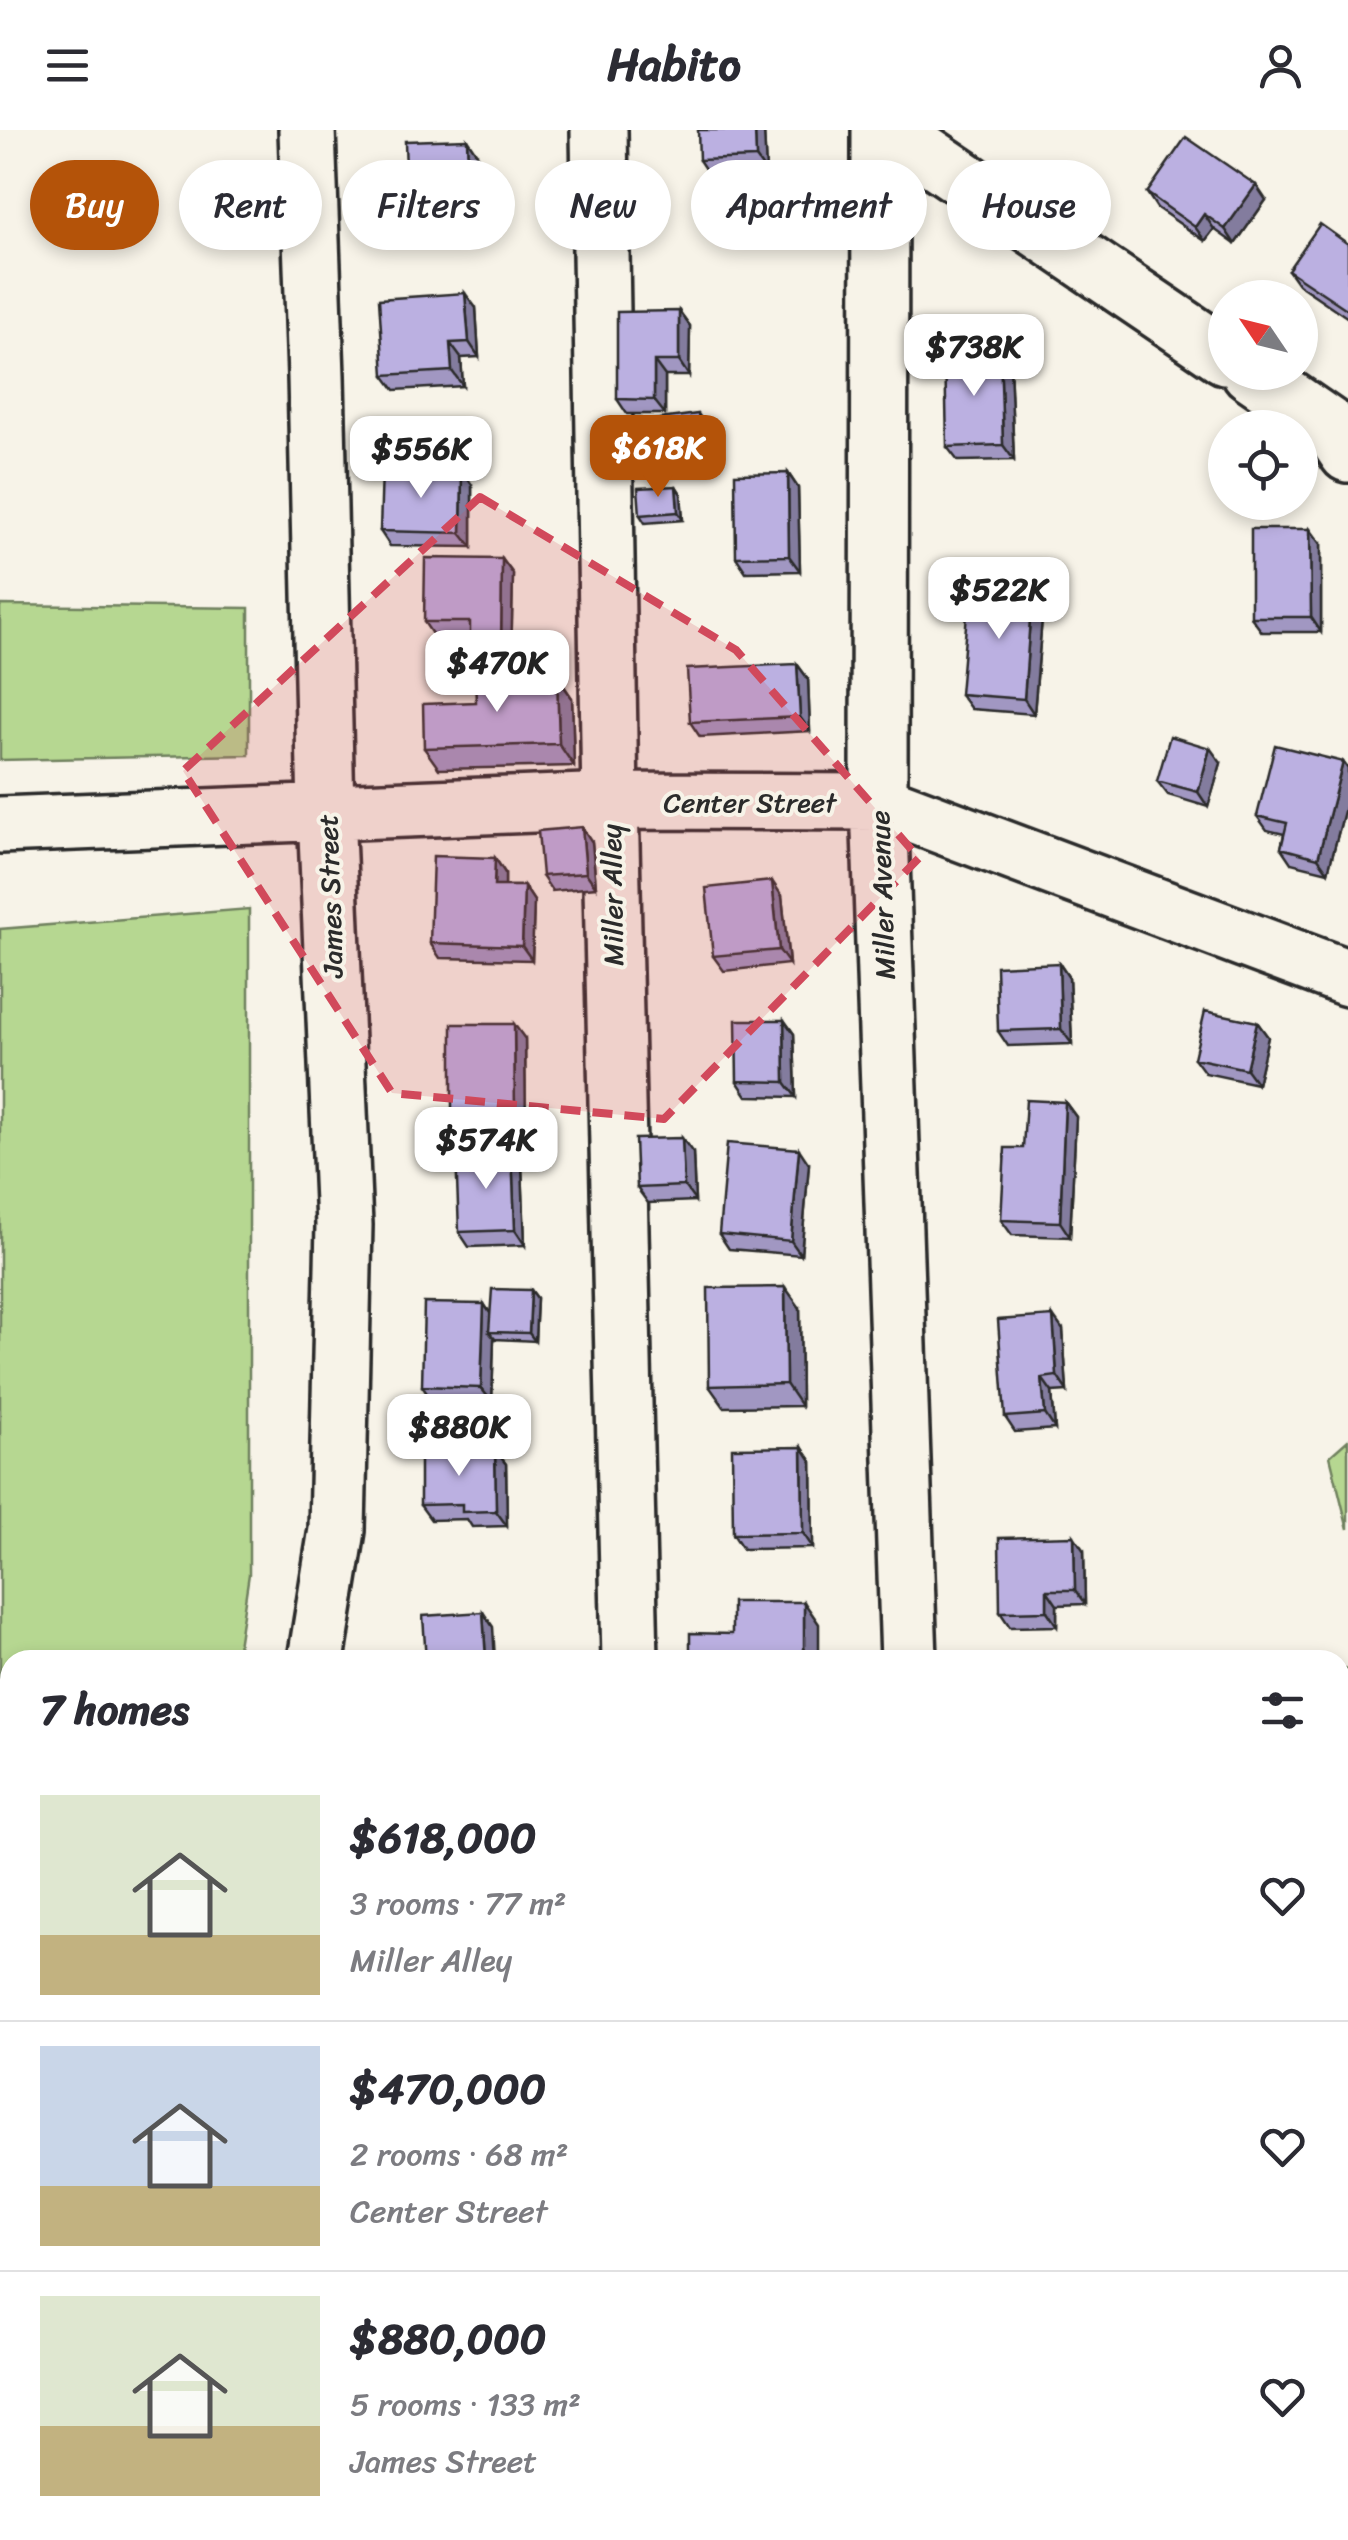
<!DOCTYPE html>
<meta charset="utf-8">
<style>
:root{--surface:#fff;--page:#f7f7f7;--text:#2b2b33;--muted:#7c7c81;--line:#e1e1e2;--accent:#b45309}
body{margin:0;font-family:Sriracha,sans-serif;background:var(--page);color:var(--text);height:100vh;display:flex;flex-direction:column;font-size:38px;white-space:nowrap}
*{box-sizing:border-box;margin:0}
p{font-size:32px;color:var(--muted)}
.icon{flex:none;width:55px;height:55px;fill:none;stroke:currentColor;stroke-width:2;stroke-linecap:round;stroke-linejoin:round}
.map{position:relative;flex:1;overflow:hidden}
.details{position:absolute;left:0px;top:1520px;width:1350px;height:890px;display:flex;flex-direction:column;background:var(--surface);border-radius:30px 30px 0 0;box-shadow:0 5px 15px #0003}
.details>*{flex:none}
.guide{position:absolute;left:30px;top:30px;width:1290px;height:90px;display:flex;gap:20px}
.needle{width:65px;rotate:305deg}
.tools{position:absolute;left:1208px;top:150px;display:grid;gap:20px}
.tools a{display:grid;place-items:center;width:110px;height:110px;border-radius:50%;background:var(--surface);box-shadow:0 5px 15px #0003;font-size:50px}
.price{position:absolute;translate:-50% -85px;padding:0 22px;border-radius:20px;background:#fff;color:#222;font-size:32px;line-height:65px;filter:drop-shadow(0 2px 5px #0008)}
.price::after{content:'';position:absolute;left:50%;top:60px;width:30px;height:22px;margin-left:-15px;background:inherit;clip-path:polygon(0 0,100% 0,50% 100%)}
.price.current{background:var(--accent);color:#fff}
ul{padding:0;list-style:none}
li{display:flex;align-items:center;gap:30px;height:250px;padding:0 40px}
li+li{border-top:2px solid var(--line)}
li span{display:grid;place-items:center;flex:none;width:280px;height:200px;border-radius:0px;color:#555}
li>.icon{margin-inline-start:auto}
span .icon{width:120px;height:120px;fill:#fffc;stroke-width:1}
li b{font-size:42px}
h2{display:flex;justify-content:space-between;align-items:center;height:120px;padding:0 40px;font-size:42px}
.pill{padding:0 35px;border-radius:45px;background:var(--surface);box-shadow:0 5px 15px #0003;font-size:35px;line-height:90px}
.pill.current{background:var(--accent);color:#fff}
header{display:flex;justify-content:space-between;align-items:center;height:130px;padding:0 40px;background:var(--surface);font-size:45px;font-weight:700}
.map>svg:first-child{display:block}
.green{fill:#b6d791;stroke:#70815e;stroke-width:2.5}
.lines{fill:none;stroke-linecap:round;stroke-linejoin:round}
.minor-casing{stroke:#2b2b2b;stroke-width:62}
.minor{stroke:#f7f3e8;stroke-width:55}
.wall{fill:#a197c2;stroke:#2b2b2b;stroke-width:2.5}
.shaded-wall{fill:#837b9e;stroke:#2b2b2b;stroke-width:2.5}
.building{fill:#bbb0e1;stroke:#2b2b2b;stroke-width:2.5}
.marked{fill:#d1495b;fill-opacity:0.2;stroke:#d1495b;stroke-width:8;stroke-dasharray:20 12;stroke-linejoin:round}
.labels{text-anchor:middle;stroke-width:8;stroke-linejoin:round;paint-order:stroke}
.street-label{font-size:28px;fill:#2b2b2b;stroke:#f7f3e8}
</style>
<header><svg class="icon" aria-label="menu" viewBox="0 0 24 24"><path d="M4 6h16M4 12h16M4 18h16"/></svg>Habito<svg class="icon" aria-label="person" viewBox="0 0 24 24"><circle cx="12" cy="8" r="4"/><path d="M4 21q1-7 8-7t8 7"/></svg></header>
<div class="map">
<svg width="1348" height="2410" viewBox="0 0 1348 2410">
<rect width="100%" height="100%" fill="#f7f3e8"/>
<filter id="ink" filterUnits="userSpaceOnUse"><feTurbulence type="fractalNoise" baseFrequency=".01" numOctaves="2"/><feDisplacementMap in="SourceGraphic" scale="20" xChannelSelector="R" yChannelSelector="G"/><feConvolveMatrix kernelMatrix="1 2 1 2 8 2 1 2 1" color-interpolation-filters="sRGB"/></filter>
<g filter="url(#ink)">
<path class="green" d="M0 475 249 478V625L0 630Z
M249 779V1444L236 1530H10V2036L0 2038V799Z
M1348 1310V1399L1330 1326Z
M1340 1538 1348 1540V2332L1340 2307Z
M0 2253 10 2254V2371L2 2410H0Z"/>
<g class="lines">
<g class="minor-casing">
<path id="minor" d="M307 0 316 246 326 682 344 1095 337 1400 316 1530
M599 0 610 671 630 1530
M880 0 879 672 909 1530
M891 0 1225 226
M1250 242 1330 297 1348 324
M0 695 610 671 879 672 1348 848
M766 2400 776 2410
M1166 2400 1170 2410
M1268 2400 1273 2410
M71 2410 74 2400
M577 2410 589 2400"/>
</g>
<use href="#minor" class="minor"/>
</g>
<path class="wall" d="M764 0 766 42 709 45 699 30Z
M477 24 479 85 417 87 407 73Z
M1147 63 1266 70 1235 114 1214 99 1205 111 1157 78Z
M1348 114V188L1298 154 1288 140Z
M476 178 479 227 461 228 463 256 395 260 384 245Z
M679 181 690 196 689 246H665V284H627L617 269Z
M1000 221 1010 236 1014 330 958 331 947 317Z
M709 299 713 338 652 346 642 331Z
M788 343 798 358 800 441 746 442 736 427Z
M472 355V417L390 416 380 401Z
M676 356 681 364 683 390 645 393 640 385Z
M1321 414V502H1262L1251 487Z
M502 429 513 444 511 532 481 531 470 516V507H434L424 492Z
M1044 464 1034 584 971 579 960 564 989 486Z
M797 534 808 549 810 601 700 607 690 592Z
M557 546 572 568 574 636 439 639 424 618 476 572Z
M1343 632 1348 639V666L1328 742 1291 733 1281 718 1284 704 1267 700 1257 686Z
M1221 633 1208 677 1168 665 1157 651Z
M592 712 596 757 552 761 542 746Z
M495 728 505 743V756H524L534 771 532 830 440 828 430 813Z
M782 766 789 834 724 841 713 826Z
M1059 833 1069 848 1072 914 1008 916 998 901Z
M784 890 794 904 796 967 747 966 737 951Z
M1257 892 1268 907 1257 954 1205 943 1194 928Z
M525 909 526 1002 463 1003 452 988Z
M1065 972 1076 987 1070 1107 1012 1105 1001 1090 1023 1018Z
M693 1023 695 1071 648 1073 637 1058Z
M809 1034 801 1125 729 1119 719 1104Z
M522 1035 525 1115 469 1117 459 1102Z
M531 1160 537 1168 535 1211 495 1209 494 1208 492 1272 432 1271 422 1256 484 1174 490 1183Z
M800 1178 801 1276 724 1277 709 1256Z
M1063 1200 1067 1261 1052 1262 1055 1299 1015 1302 1005 1287Z
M802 1317 812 1332 813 1418 743 1419 733 1404Z
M495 1320 506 1334 507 1396 472 1397 467 1389 431 1390 420 1375Z
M1084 1421 1085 1474 1057 1475V1496L1010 1497 1000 1482Z
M0 2117 10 2120V2175L0 2172Z"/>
<path class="shaded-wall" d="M755 0H764L766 42 756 28Z
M467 9 477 24 479 85 469 70Z
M1256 55 1266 70 1235 114 1225 99Z
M1204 84 1214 99 1205 111 1195 97Z
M465 163 476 178 479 227 469 212Z
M679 181 690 196 689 246 679 231Z
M450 213 461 228 463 256 452 241Z
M1000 221 1010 236 1014 330 1003 315Z
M654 231 665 246V284L654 270Z
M698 284 709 299 713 338 703 323Z
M462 340 472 355V417L461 403Z
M788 343 798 358 800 441 789 426Z
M676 356 681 364 683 390 678 382Z
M1310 399 1321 414V502L1311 487Z
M502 429 513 444 511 532 501 517Z
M1033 449 1044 464 1034 584 1024 569Z
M797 534 808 549 810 601 800 587Z
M557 546 572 568 574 636 559 614Z
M1210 618 1221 633 1208 677 1198 662Z
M1343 632 1348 639V666L1328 742 1318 728Z
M582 697 592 712 596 757 586 743Z
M495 728 505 743V771L494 756Z
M772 751 782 766 789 834 779 820Z
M524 756 534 771 532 830 522 816Z
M1059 833 1069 848 1072 914 1061 899Z
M784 890 794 904 796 967 785 952Z
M1257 892 1268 907 1257 954 1246 939Z
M514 894 525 909 526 1002 515 987Z
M1065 972 1076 987 1070 1107 1060 1092Z
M682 1008 693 1023 695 1071 684 1056Z
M799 1019 809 1034 801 1125 791 1111Z
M512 1021 522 1035 525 1115 515 1100Z
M785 1157 800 1178 801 1276 786 1254Z
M531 1160 537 1168 535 1211 529 1203Z
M484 1174 494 1189 489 1202 494 1208 492 1272 481 1258Z
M1053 1186 1063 1200 1067 1261 1057 1246Z
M1042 1248 1052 1262 1055 1299 1045 1284Z
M802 1317 812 1332 813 1418 803 1403Z
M495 1320 506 1334 507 1396 496 1381Z
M1074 1406 1084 1421 1085 1474 1075 1460Z
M1047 1460 1057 1475V1496L1047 1481Z
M804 1472 819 1494V1530H804Z
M483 1482 493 1497 495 1530H486Z
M843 2400H853L856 2410H846Z
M1010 2400H1020L1024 2410H1014Z"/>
<path class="building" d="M698 0H755L756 28 699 30Z
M1186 7 1256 55 1225 99 1204 84 1195 97 1147 63Z
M467 9 469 70 407 73 405 11Z
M1320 94 1348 114V180L1288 140Z
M465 163 469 212 450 213 452 241 384 245 379 169Z
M679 181V231H654V270L617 269V182Z
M1000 221 1003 315 947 317 945 223Z
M698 284 703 323 642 331 637 292Z
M382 339 462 340 461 403 380 401Z
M788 343 789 426 736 427 735 344Z
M676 356 678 382 640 385 638 358Z
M1251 399H1310L1311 487H1251Z
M425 428 502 429 501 517 470 516V492H424Z
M992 446 1033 449 1024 569 960 564 967 484 989 486Z
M797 534 800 587 690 592 687 539Z
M557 546 559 614 424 618 423 574 476 572 475 549Z
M1170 606 1210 618 1198 662 1157 651Z
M1275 615 1343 632 1318 728 1281 718 1287 693 1257 686Z
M582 697 586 743 542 746 538 701Z
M433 726 495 728 494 756H524L522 816 430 813Z
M772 751 779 820 713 826 706 758Z
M1059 833 1061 899 998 901 996 836Z
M1205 881 1257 892 1246 939 1194 928Z
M736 890H784L785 952 737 951Z
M452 894H514L515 987 452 988Z
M1026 970 1065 972 1060 1092 1001 1090 1005 1018H1023Z
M682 1008 684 1056 637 1058 635 1009Z
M727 1013 799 1019 791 1111 719 1104Z
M512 1021 515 1100 459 1102 456 1023Z
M785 1157 786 1254 709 1256 708 1158Z
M492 1159 531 1160 529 1203 489 1202Z
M424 1173 484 1174 481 1258 422 1256Z
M1053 1186 1057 1246 1042 1248 1045 1284 1005 1287 998 1190Z
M802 1317 803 1403 733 1404 732 1318Z
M495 1320 496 1381 462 1382V1374L420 1375V1321Z
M1074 1406 1075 1460H1047V1481L1000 1482 999 1408Z
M732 1472H804V1530H690V1503L732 1504Z
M483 1482 486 1530H426L423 1486Z
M0 2117 10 2120V2163L0 2160Z
M814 2400H843L846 2410H817Z
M951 2400H1010L1014 2410H954Z"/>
</g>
<path class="marked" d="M480 367 736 520 919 728 664 989 392 963 183 641Z"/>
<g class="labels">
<g class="street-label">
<text x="750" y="682">Center Street</text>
<text transform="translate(612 765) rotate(-91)" y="10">Miller Alley</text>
<text transform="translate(882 765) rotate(-92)" y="10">Miller Avenue</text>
<text transform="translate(330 766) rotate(-92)" y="10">James Street</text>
</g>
</g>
</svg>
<div class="tools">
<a><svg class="needle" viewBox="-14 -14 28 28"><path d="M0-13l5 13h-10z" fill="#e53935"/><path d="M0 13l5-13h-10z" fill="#7c7c81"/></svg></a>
<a><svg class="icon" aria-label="locate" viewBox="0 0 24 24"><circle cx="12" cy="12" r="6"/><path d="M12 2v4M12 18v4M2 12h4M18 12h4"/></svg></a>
</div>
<b class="price" style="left:974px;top:269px">$738K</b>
<b class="price current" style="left:658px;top:370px">$618K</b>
<b class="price" style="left:421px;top:371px">$556K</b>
<b class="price" style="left:999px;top:512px">$522K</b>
<b class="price" style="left:497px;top:585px">$470K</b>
<b class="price" style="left:486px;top:1062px">$574K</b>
<b class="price" style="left:459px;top:1349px">$880K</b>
<div class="guide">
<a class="pill current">Buy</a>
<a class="pill">Rent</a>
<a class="pill">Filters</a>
<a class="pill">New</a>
<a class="pill">Apartment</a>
<a class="pill">House</a>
</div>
<section class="details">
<h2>7 homes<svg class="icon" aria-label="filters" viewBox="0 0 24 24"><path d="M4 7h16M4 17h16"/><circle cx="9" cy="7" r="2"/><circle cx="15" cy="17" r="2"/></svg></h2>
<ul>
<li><span style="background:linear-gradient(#dfe7d0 70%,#c2b280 0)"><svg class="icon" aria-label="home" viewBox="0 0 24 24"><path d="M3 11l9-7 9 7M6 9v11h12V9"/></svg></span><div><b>$618,000</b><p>3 rooms · 77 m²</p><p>Miller Alley</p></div><svg class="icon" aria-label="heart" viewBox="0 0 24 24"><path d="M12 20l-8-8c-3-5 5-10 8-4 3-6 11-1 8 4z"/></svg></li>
<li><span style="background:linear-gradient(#c9d6e8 70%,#c2b280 0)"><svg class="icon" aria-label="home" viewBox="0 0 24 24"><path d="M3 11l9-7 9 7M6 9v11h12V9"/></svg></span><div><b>$470,000</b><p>2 rooms · 68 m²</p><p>Center Street</p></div><svg class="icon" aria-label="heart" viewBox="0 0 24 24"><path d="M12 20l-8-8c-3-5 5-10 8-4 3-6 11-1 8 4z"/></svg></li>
<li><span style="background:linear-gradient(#dfe7d0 65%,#c2b280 0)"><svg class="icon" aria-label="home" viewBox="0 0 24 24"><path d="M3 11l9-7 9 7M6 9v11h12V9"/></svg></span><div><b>$880,000</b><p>5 rooms · 133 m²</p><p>James Street</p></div><svg class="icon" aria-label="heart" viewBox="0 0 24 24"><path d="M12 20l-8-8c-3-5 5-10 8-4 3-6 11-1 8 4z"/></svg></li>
</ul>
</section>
</div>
